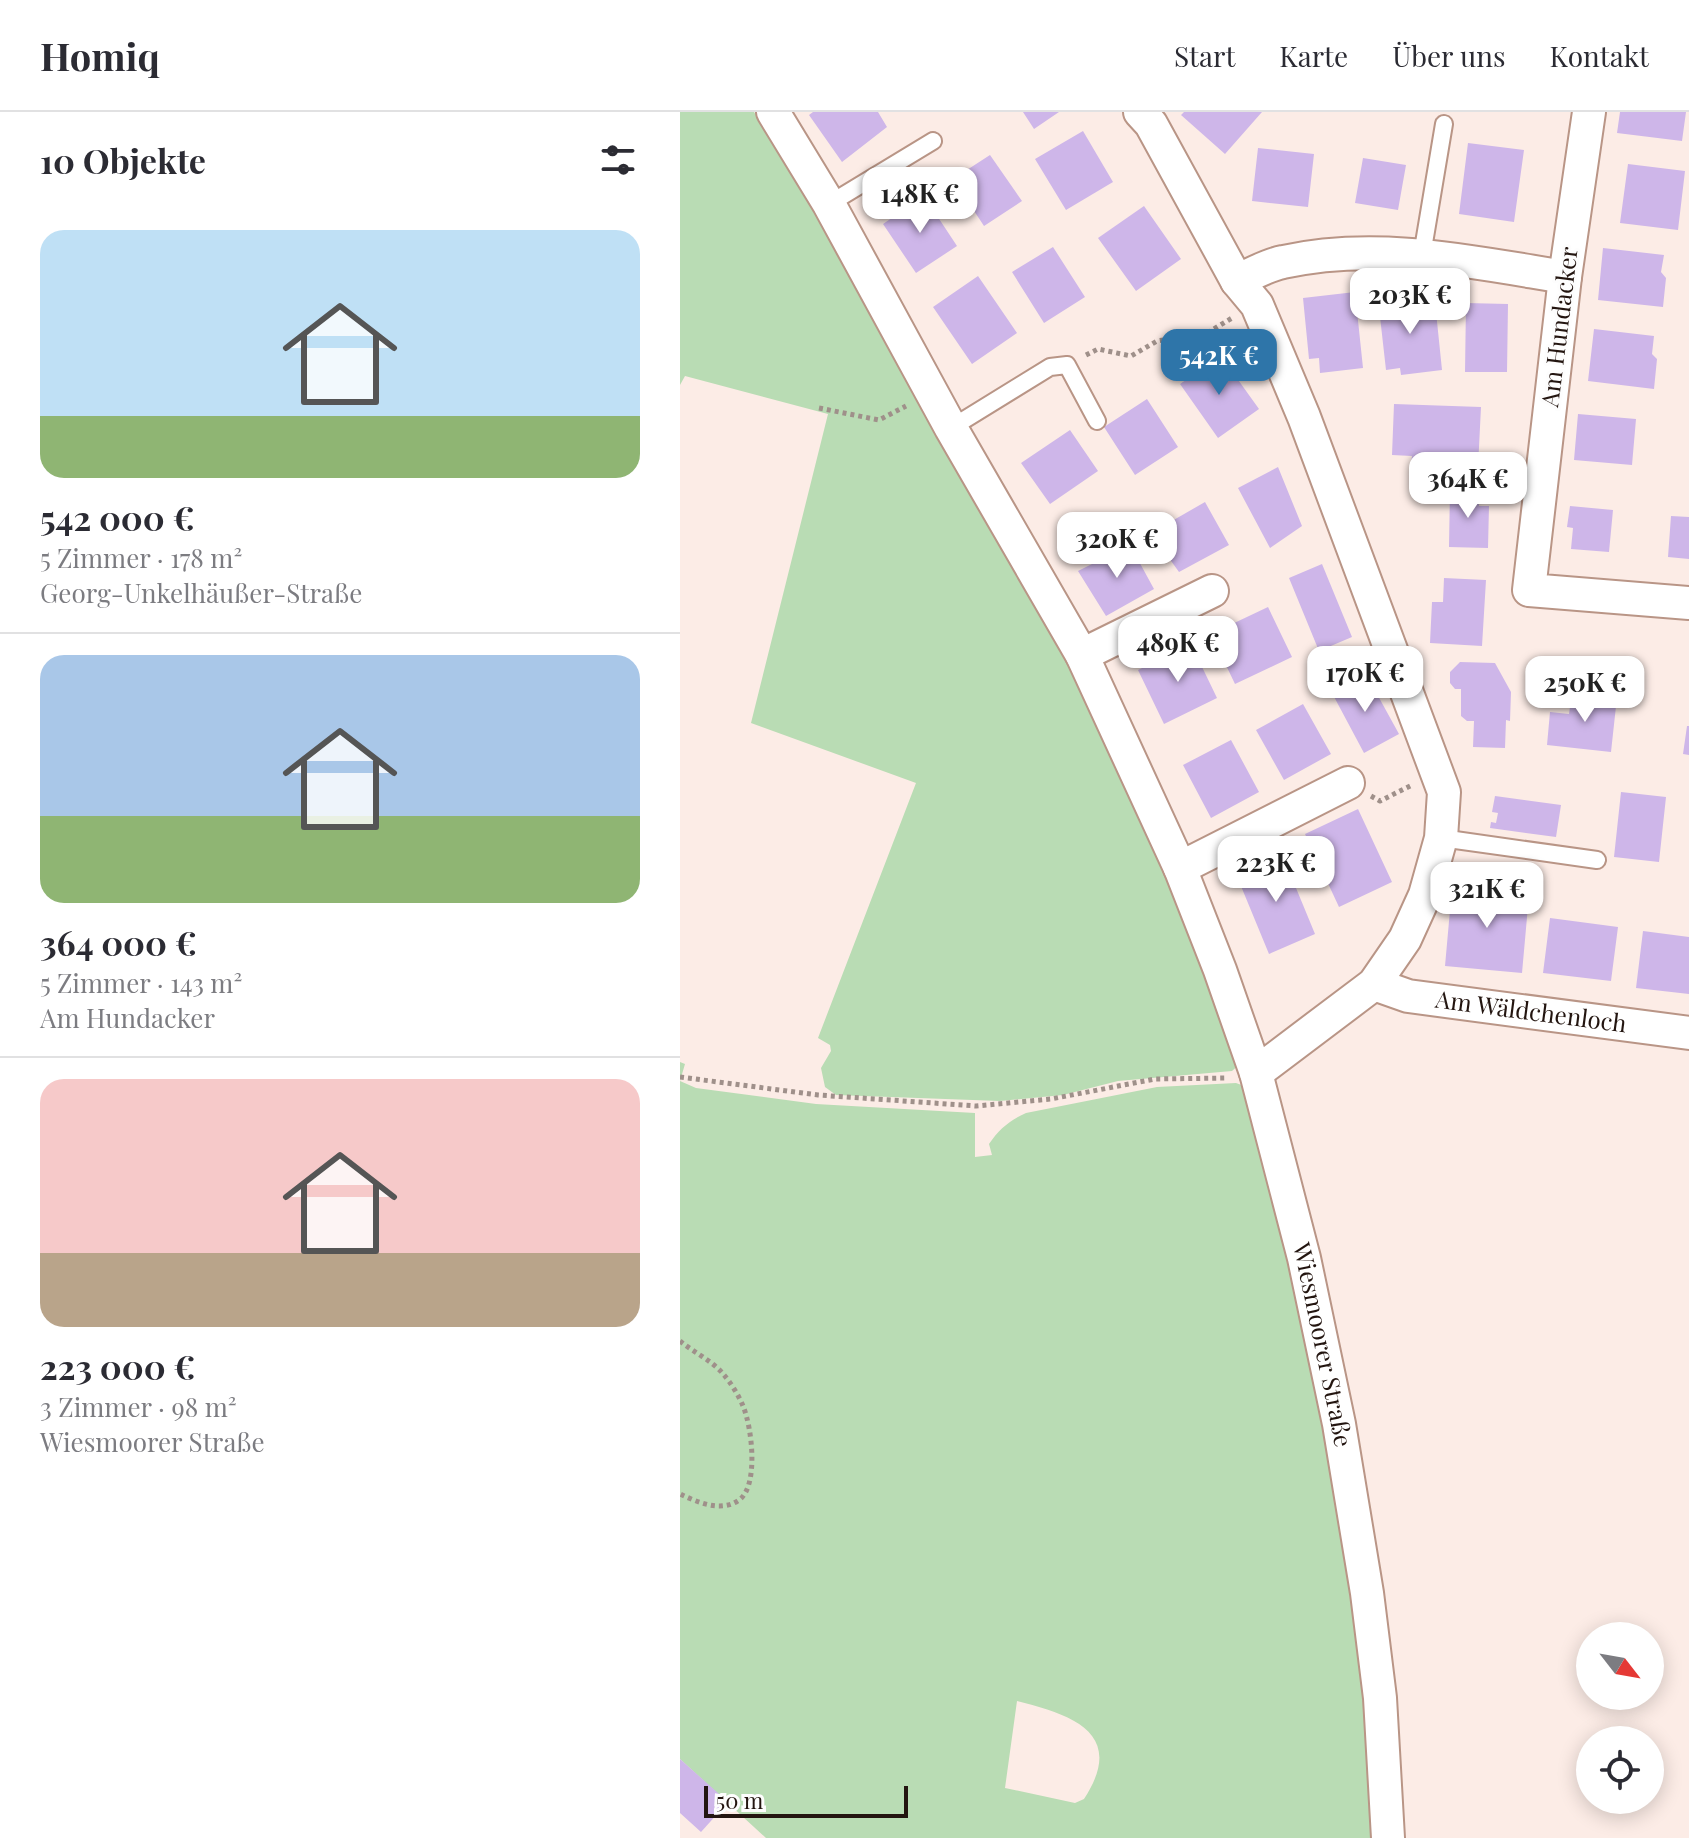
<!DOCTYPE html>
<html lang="de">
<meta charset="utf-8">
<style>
:root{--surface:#fff;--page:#f7f7f7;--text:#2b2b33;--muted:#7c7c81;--line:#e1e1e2;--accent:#2e75a9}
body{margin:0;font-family:"Playfair Display",serif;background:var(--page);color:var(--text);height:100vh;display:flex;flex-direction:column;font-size:30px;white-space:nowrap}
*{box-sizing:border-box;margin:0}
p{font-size:26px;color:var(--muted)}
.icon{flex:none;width:44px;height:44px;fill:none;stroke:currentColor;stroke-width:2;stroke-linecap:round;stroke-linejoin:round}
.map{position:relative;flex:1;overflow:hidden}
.sheet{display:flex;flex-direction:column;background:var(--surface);width:680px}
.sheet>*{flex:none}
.needle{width:52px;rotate:121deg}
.tools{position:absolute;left:896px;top:1510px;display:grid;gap:16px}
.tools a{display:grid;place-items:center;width:88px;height:88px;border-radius:50%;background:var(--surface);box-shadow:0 4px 20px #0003;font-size:40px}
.scale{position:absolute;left:24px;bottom:20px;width:204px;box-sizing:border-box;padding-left:8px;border:4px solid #231510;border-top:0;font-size:22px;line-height:28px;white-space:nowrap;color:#231510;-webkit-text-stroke:6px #fdfdfd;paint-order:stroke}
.price{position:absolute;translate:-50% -68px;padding:0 18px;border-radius:16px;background:#fff;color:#222;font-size:26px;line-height:52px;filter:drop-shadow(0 2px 4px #0008)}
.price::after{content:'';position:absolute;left:50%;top:48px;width:24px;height:18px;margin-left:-12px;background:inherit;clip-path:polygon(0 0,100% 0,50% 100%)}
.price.selected{background:var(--accent);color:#fff}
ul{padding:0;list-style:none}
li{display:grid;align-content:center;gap:16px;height:424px;padding:0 40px}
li+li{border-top:2px solid var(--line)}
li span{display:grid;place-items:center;height:248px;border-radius:24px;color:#555}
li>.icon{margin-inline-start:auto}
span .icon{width:144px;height:144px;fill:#fffc;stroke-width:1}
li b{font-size:34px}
h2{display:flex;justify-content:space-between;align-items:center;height:96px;padding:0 40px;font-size:34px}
header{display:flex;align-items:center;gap:48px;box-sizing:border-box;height:112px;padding:0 40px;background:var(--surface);border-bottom:2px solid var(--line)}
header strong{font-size:38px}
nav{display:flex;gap:44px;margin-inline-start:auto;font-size:28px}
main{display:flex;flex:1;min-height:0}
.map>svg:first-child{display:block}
.green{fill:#b9dcb4;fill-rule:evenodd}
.building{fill:#ceb6e9}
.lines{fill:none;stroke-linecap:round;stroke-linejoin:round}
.lane-casing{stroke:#b99586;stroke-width:20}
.street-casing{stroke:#b99586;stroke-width:36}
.path{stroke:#9f908a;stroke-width:5;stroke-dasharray:4 4;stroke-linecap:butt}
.lane{stroke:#fff;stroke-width:16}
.street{stroke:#fff;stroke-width:32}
.labels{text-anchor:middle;stroke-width:6;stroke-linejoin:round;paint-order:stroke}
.street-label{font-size:24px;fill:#231510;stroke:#fdfdfd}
</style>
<header>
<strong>Homiq</strong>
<nav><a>Start</a><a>Karte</a><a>Über uns</a><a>Kontakt</a></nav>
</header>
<main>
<section class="sheet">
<h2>10 Objekte<svg class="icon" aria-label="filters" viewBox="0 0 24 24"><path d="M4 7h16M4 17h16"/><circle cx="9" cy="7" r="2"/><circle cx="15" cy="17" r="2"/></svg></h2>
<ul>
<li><span style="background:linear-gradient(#bfe0f5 75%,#8fb573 0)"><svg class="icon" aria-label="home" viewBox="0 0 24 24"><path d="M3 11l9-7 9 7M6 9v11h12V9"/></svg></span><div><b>542 000 €</b><p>5 Zimmer · 178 m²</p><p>Georg-Unkelhäußer-Straße</p></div></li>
<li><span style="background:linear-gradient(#a9c7e8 65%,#8fb573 0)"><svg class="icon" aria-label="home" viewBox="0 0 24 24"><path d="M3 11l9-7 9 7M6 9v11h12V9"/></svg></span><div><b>364 000 €</b><p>5 Zimmer · 143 m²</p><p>Am Hundacker</p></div></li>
<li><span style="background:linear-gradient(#f6c9c9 70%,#b9a48a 0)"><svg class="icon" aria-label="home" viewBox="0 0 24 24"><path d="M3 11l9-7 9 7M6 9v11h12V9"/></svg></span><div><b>223 000 €</b><p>3 Zimmer · 98 m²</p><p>Wiesmoorer Straße</p></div></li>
</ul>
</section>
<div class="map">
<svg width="1009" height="1726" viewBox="0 0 1009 1726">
<rect width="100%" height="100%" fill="#fcece6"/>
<path class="green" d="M0 0H74L102 47 107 45 431 622 422 627 444 674 461 679 542 914 561 951 552 959 438 969 383 983 320 989 156 983 145 975 141 956 151 939 150 933 138 926 236 671 71 611 148 302 5 264 0 273Z
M0 950 5 952 0 969 16 976 136 992 295 1001V1045L312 1043 309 1032C319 1017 330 1008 346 1001L477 975 556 971 567 975 657 1339 686 1549 696 1726H86L0 1647ZM337 1589C392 1603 447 1621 404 1687L395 1691 325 1676Z"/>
<path class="building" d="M133 0H198L207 15 162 50 129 3Z
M343 0H379L354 17Z
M504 0H582L545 42 501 3Z
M940 0H1006L1002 29 937 21Z
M403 19 433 70 386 98 355 47Z
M788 31 844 38 834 110 779 102Z
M578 36 634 42 628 95 572 89Z
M310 43 342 89 304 114 273 67Z
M683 46 726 53 718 98 675 91Z
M948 52 1005 59 998 118 940 111Z
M244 84 277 134 236 161 203 112Z
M464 94 501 147 456 179 418 126Z
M373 135 405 185 364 211 332 160Z
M923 136 984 143 981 160 986 166 983 195 918 188Z
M298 164 337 221 292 252 253 195Z
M675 180 683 256 640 261 639 246 629 247 623 186Z
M722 185V194L755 190 762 258 721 263 720 256 706 258 698 187Z
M786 191 828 192 827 260H785Z
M914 217 974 224 972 242 977 247 974 277 908 269Z
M541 244 579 297 538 326 500 272Z
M467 287 498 335 455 363 424 315Z
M714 292 801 295 798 355 731 352 732 344 712 343Z
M898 302 956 307 952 353 894 348Z
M390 318 418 359 370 392 341 351Z
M598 355 622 414 590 436 558 376Z
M770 376 800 377 799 394H809L808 436 769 435Z
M525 390 549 433 499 460 471 421Z
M890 394 933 398 929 440 891 437 893 416 887 415Z
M991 404 1009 405V447L988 445Z
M450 433 474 477 426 504 398 459Z
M642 452 672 525 639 539 609 466Z
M764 466 806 468 802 534 750 531 752 490H763Z
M588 495 612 545 555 572 531 522Z
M511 532 537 586 484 612 458 558Z
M780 550 815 551 831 580 830 609 826 608 825 636 793 635 794 609H787L781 604V577H775L770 571V560Z
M686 562 719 622 684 641 652 581Z
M892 580 937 585 931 640 867 633 870 600 889 602Z
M623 592 651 642 604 668 576 618Z
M1007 614H1009V643L1003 642Z
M551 628 579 680 531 706 503 653Z
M941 680 986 685 979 750 934 745Z
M815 684 881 693 876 725 810 716 811 710 816 711 818 701 812 700Z
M678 697 712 770 659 795 625 722Z
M602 742 635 822 589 842 556 762Z
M772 776 849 783 842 861 765 854Z
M870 806 938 815 931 869 863 861Z
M963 819 1009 825V882L956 876Z
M0 1647 48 1690 21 1720 0 1701Z"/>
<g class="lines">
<g class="lane-casing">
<path id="lane" d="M149 92 253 29
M742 143 764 12
M271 316 370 255 387 253 417 309
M761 726 917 748"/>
</g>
<g class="street-casing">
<g id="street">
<path id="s1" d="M93 0 149 92 271 316 402 543 500 756 540 858 576 961 624 1146 659 1312 687 1481 700 1586 708 1726"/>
<path d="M460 0 471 12 557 169 577 193 624 305 764 680 761 726 745 783 725 827 694 872 576 961"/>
<path d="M909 0 885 165 849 478 1009 491"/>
<path d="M557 169C572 162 587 153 603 150 697 129 792 150 885 165"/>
<path d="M402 543 532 479"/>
<path d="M500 756 668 671"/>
<path id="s2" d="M694 872 728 884 1009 921"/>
</g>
</g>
<path class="path" d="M406 243 418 237 451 244 477 229 527 221 552 206
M139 296 199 308 226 294
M691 684 700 689 732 673
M0 965 138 983 296 994 371 987 475 967 548 966
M0 1229C13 1240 33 1249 44 1263 51 1271 59 1284 63 1294 72 1315 79 1374 59 1388 41 1401 17 1390 0 1382"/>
<use href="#lane" class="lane"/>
<use href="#street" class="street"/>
</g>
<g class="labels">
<g class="street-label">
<text transform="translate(880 215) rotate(-83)" y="8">Am Hundacker</text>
<text dy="8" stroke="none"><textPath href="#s2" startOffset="160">Am Wäldchenloch</textPath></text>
<text dy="8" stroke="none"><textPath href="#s1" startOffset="1358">Wiesmoorer Straße</textPath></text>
</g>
</g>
</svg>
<div class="tools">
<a><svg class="needle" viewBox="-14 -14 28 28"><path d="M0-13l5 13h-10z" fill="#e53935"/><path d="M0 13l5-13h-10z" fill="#7c7c81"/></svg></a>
<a><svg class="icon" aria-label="locate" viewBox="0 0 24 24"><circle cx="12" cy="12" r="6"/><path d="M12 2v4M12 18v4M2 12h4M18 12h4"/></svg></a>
</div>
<div class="scale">50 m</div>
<b class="price" style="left:240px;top:123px">148K €</b>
<b class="price" style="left:730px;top:224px">203K €</b>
<b class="price selected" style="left:539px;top:285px">542K €</b>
<b class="price" style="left:788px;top:408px">364K €</b>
<b class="price" style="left:437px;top:468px">320K €</b>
<b class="price" style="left:498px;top:572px">489K €</b>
<b class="price" style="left:685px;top:602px">170K €</b>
<b class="price" style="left:905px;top:612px">250K €</b>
<b class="price" style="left:596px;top:792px">223K €</b>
<b class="price" style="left:807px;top:818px">321K €</b>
</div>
</main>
